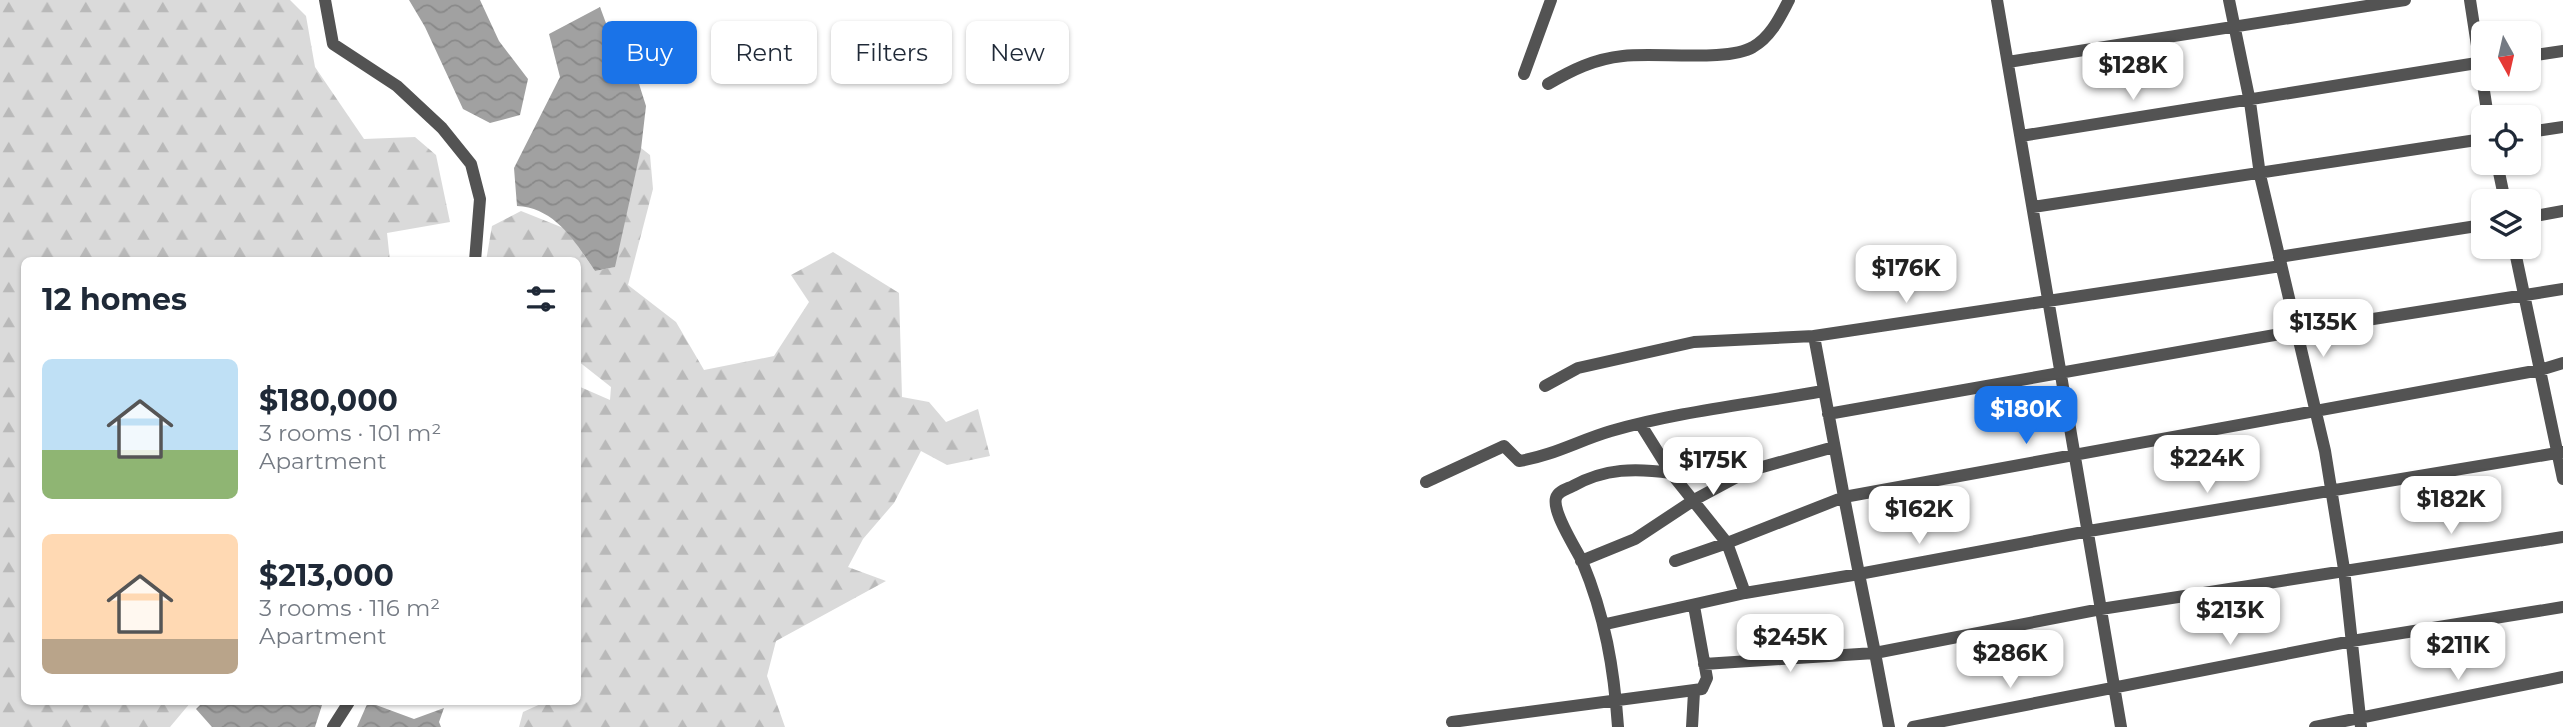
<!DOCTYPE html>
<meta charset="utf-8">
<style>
:root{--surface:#fff;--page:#f6f6f7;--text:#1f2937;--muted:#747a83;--accent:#1a73e8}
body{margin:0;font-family:Montserrat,sans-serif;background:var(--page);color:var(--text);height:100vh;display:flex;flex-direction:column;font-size:26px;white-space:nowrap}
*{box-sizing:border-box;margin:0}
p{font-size:23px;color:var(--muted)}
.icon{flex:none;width:38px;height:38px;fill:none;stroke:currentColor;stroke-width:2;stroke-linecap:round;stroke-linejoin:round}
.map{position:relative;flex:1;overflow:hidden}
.sheet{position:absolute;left:21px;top:257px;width:560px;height:448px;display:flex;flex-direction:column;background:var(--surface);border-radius:10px;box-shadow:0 2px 5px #0004}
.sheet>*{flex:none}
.top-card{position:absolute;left:602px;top:21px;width:665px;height:63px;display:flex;gap:14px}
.needle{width:46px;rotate:172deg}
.controls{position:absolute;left:2471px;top:21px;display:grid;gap:14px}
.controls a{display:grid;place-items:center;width:70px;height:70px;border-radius:10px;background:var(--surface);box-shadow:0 2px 5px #0004;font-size:35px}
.price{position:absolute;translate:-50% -60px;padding:0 16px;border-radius:14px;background:#fff;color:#222;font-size:23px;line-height:46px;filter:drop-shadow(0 2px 4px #0008)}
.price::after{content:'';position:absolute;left:50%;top:42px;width:21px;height:16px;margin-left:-10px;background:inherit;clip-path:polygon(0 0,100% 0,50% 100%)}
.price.on{background:var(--accent);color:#fff}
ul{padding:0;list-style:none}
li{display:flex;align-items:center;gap:21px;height:175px;padding:0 21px}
li span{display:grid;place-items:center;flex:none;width:196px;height:140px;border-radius:10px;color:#555}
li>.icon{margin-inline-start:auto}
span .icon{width:84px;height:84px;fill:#fffc;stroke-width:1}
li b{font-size:30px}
h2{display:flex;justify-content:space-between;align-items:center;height:84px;padding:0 21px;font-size:30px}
.pill{padding:0 24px;border-radius:10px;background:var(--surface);box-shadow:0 2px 5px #0004;font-size:24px;line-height:63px}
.pill.on{background:var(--accent);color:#fff}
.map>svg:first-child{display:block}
.forest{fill:url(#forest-firs)}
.water{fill:url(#water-waves)}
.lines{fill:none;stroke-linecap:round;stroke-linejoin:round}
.minor{stroke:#535353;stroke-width:12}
</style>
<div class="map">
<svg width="2563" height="727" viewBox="0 0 2563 727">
<defs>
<pattern id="forest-firs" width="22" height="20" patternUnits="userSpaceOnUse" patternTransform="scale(1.75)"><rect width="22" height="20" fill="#dadada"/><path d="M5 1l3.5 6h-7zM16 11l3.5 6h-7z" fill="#b9b9b9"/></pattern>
<pattern id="water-waves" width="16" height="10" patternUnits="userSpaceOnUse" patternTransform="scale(1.75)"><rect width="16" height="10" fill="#a1a1a1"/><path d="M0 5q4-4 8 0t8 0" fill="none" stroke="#898989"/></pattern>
</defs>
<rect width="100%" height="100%" fill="#fff"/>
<path class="forest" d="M0 0H290L306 16 315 67 364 139 415 137 436 155 450 222 387 233 390 261H24V702H191L170 727H0Z
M641 148 650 155 653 189 628 285 676 322 704 370 774 356 809 302 791 275 833 252 899 293 902 397 929 402 946 422 978 409 990 456 947 465 921 451 894 503 863 539 848 567 886 581 776 641 767 676 785 727H519L523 712 545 702H578V386L610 400 611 387 578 361V261H486L492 226 521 211 566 229 595 271 614 267Z"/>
<path class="water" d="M409 0H480L499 41 528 79 520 115 490 123 463 109 425 27Z
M600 7 610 34 633 65 646 106 641 149 615 267 595 271C575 242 556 208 517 206L514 168 560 77 549 34Z
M203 702H323L315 727H212L196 709Z
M368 702 414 719 444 708 439 722 441 727H357Z"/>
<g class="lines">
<path class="minor" d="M325 0 333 44 397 86 442 128 471 164 480 199 475 261
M1997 0 2121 727
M2229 0 2250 102 2260 175 2325 451 2344 569 2361 727
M2470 0 2488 117
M2529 56 2563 51
M2008 62 2405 0
M1524 74 1551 0
M1548 84C1572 70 1594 59 1623 56 1655 52 1728 62 1753 47 1771 37 1780 17 1789 0
M2529 132 2563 127
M2021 136 2483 62
M2497 163 2505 201
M2033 207 2483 139
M2529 217 2563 211
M2514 247 2563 479
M2279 257 2483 225
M1545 386 1578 368 1694 342 1814 336 2281 266
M1828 414 2297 331 2563 289
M1641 425 1671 473 1727 543 1745 593
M1426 482 1504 446 1519 461C1552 456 1580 440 1611 431 1680 411 1753 404 1823 391
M1581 561 1635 539 1694 500 1748 471 1834 447
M1675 561 1727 543 1844 497 1814 336
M1606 624 1745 593 1859 574 1844 497 2540 370 2563 363
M1704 664 1875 653 1859 574 2089 531 2563 452
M1452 722 1702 689 1707 678 1694 606
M333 727 349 702
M1618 727C1614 668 1605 616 1582 561 1575 547 1552 512 1556 498 1558 491 1567 489 1573 486 1605 468 1636 468 1671 473
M1692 727 1694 692
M1889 727 1875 653 2101 609 2563 537
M1913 727 2352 641 2563 607
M2315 727 2563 677"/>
</g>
</svg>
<div class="controls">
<a><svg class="needle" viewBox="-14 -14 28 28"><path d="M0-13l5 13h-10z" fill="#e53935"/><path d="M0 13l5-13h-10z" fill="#747a83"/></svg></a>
<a><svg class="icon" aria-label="locate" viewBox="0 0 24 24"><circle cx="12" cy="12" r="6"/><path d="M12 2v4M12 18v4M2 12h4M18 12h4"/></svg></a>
<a><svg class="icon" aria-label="layers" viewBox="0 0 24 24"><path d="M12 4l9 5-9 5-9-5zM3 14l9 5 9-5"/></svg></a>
</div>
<b class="price" style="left:2133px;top:102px">$128K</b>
<b class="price" style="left:1906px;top:305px">$176K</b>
<b class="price" style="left:2323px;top:359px">$135K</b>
<b class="price on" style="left:2026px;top:446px">$180K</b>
<b class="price" style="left:2207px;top:495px">$224K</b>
<b class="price" style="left:1713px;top:497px">$175K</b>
<b class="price" style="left:2451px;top:536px">$182K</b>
<b class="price" style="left:1919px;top:546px">$162K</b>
<b class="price" style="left:2230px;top:647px">$213K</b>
<b class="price" style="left:1790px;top:674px">$245K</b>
<b class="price" style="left:2458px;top:682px">$211K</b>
<b class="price" style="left:2010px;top:690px">$286K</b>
<div class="top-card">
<a class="pill on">Buy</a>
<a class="pill">Rent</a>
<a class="pill">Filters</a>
<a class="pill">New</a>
</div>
<section class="sheet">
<h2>12 homes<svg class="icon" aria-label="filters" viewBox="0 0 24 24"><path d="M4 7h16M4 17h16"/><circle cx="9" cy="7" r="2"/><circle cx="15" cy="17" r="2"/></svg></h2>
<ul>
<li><span style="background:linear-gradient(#bfe0f5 65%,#8fb573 0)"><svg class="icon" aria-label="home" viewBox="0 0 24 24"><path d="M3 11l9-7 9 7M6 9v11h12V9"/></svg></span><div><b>$180,000</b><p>3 rooms · 101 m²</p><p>Apartment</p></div></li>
<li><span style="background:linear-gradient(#ffd9b3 75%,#b9a48a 0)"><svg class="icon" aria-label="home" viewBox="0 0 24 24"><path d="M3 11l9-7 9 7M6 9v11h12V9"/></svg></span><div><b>$213,000</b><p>3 rooms · 116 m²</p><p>Apartment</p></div></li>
</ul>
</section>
</div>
